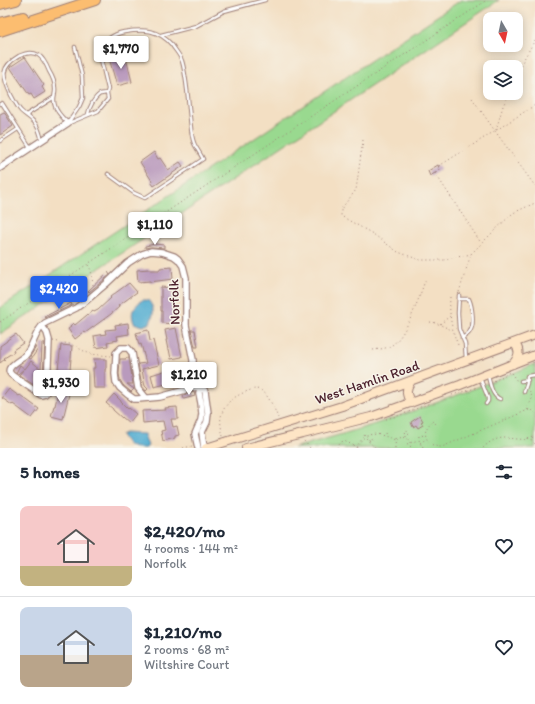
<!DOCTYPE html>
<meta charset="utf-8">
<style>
:root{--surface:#fff;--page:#f2f2f3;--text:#1f2937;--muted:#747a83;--line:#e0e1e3;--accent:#2563eb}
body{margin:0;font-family:Itim,sans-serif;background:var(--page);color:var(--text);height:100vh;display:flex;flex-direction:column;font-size:15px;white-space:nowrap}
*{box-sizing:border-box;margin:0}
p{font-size:13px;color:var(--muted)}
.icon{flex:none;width:22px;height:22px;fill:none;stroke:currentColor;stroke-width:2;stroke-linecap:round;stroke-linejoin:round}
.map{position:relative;height:448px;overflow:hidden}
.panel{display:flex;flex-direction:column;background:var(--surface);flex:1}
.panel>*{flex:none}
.needle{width:26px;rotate:171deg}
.fabs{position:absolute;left:483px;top:12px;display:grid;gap:8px}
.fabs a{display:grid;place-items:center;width:40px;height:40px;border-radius:8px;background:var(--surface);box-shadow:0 2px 10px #0003;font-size:20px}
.price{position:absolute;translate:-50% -34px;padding:0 9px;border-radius:4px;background:#fff;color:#222;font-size:13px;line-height:26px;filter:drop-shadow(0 1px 2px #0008)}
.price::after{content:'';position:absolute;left:50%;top:24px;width:12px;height:9px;margin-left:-6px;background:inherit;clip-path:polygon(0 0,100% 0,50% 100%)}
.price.on{background:var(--accent);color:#fff}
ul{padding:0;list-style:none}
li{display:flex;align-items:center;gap:12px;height:100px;padding:0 20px}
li+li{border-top:1px solid var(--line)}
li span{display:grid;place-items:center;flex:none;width:112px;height:80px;border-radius:8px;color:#555}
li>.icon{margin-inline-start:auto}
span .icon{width:48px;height:48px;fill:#fffc;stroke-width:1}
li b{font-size:17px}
h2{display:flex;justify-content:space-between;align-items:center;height:48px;padding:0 20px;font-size:17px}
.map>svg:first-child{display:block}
.green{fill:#99d98f;stroke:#727c5d}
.water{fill:#55aed2;stroke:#50667e}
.building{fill:#b99abd}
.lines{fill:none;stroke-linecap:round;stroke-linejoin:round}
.lane-casing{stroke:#9e7f77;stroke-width:4.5}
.street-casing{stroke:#9e7f77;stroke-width:8}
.secondary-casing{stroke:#9e7f77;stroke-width:10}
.highway-casing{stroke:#9e7f77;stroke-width:12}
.path{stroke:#9e7f77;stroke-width:1;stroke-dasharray:1 3;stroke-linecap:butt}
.lane{stroke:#fff;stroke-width:2.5}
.street{stroke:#fff;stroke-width:5.5}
.secondary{stroke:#fee5c5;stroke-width:8}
.highway{stroke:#fcbd6f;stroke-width:10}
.labels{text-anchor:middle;stroke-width:3;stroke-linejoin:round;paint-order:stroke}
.street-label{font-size:14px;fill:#4a1f2b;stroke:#f7f3e8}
</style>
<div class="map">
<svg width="535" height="448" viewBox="0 0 535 448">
<rect width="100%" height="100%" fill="#f7f3e8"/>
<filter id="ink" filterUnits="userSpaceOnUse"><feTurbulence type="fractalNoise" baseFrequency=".025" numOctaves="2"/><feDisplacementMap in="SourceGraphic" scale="8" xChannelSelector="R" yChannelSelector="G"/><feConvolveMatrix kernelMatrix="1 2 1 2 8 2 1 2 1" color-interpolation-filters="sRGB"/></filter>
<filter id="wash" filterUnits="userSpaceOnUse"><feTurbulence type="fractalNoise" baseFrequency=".012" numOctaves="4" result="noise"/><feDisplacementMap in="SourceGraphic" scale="16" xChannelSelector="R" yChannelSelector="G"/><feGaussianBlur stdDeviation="0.9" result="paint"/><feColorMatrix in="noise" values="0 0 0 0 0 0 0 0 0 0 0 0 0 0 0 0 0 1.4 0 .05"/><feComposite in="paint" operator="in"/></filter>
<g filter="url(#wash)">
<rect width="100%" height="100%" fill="#f3dfc3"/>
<path class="green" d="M461 0H499L201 201 0 334V308L188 183Z
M535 364V448H294C328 438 362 429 396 417 443 401 489 383 535 364Z"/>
<path class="water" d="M142 300H148C155 308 154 314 150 323L143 326 134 323C130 311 133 308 142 300Z
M125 433 144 434 148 446 146 448C131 448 129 448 121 435Z"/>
<g id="blocks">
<path class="building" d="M125 54 132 82 117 86 109 58Z
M25 57 44 85 42 87 45 92 34 99 31 94 29 95 10 67Z
M4 112 13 126 0 135V114Z
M154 152 158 159 160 158 168 170 180 162 183 166 154 186 151 182 152 181 140 162Z
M438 165 440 170 430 176 428 171Z
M155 244 164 245V248L151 247 145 248V246Z
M172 267 173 279 150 282V281L138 282 137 270 149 269 150 270H160V268Z
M108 272 110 275 89 292 88 291Z
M129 283 137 292 118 306 119 307 111 314 85 333 84 332 75 339 68 329 71 327 70 326 73 323 75 325 93 310 94 312 98 310 111 298 110 297Z
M161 287 172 288V311H174L173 324 162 323V311H161Z
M71 303 72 305 45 318 44 317Z
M128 323 129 334 117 336 118 340 107 342 108 346 96 348 94 336 106 334 105 330 116 329 115 325Z
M176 328 182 357 171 359 169 349 168 350 166 340H167L165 330Z
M148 330 150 341 153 340 159 365 142 369 144 382 145 386 148 389 146 391 142 386 138 364 146 363 141 344 139 345 136 333Z
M191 330H195L198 347H195Z
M16 334 23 343 13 350 14 352 4 358 5 359 0 363V346L7 341V340Z
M42 343H45L43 374 39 379H38L37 383 43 385 40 389 19 375 24 369 18 374 16 373 20 365 25 369 31 361 41 369Z
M61 345 72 346 70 370H72L71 382 59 381 60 369H58Z
M36 347 38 349 31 359 29 358Z
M126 358H129L133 384H127L134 389 131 392 123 385 120 380 119 374 120 359H126Z
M94 359H106V369H105V388H94L93 368H95Z
M186 367 188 378 176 381V380L165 383 166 384 154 387 151 375 174 368 175 370Z
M59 388 70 390 63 419 51 416 54 406H55Z
M9 389 19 396 20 395 39 409 32 418 13 404 12 405 2 398Z
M194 392 195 396 184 399 183 395Z
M114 394 121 401V402L128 409 129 408 136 414 129 423 122 417V418L113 410V409L106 403Z
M177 407 178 419H171L173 427 177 426 179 435 175 436V438L163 441 161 431 165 430 163 421 143 423 142 411 166 410 165 408Z
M420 416 423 421 421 422 423 425 418 428 416 425 413 427 411 422Z"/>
</g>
</g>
<g filter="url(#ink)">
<use href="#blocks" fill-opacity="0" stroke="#9e7f77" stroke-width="1"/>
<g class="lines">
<g class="lane-casing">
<path id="lane" d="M161 35 196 26 224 11 265 0
M107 93 108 89 99 51C103 41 113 34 124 32 144 29 158 29 172 45 175 50 180 55 182 61 187 78 188 100 190 118 191 126 191 136 194 143 196 148 200 153 203 159L145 198 134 193 108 174
M0 104 2 103 30 147
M26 115 53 98
M68 123 79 107 83 98 82 76 75 47
M69 123 98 111 108 99 107 93C106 93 101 94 100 94 94 98 89 108 88 114
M42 140C40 134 39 128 35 123 31 118 25 115 21 111 17 107 14 100 11 95 2 76 0 67 19 56 36 48 43 56 49 71 52 76 55 82 55 88 56 94 52 98 55 106 57 113 63 118 68 123
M0 141 18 129
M459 295 458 313 459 329 465 344 466 359
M459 299H469C472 306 475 325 470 331 469 334 465 336 462 338
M488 376C490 384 492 396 500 399
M480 378 488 398V401L486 404
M521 381 528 380
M524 392 527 383V376L534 375"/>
</g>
<g class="street-casing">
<path id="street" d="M0 168 68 123
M42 326 47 333 49 340 47 391 45 394 41 395 13 376C10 374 8 371 10 368 12 364 21 359 25 356 34 346 34 332 45 323L76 308 87 300 106 284 128 263 142 254 151 251 162 252 174 256 178 259 183 266 186 278V325L193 360V370L200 386 199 393 201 403 202 414 201 420 195 434 198 448
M200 386 205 391 208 413 207 422 202 432 204 448
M146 398 138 388 132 353 128 348H121L116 353V355L115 374 116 382 120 388 127 394 134 399H138L160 397 200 386"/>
</g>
<g class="secondary-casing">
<path id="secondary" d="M513 364C519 357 521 350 514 343
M411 381C405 389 406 395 411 403
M206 448 342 406 535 335
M246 448 339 425 371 417 460 385 535 355"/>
</g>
<g class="highway-casing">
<path id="highway" d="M0 4 16 0
M0 23 23 17
M0 31 95 0"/>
</g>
<path class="path" d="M516 76 521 64 535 40
M472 98 495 131 535 186
M496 130 503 106 509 93
M363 140 356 190 341 209V216L373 234 398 252 420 260H444L471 254
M439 166 495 131 535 105
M435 173 481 243
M88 265 91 270 93 285
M459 292 471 254 493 232 513 213 535 203
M450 297C449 315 451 328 458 345L460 344
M0 322 487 0
M430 322 436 323 452 330
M440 324 450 316
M53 341 70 344 90 354 111 356
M373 350C379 349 386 349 392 345 407 335 420 295 426 278
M533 362 535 367
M511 373 517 381
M494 381 510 372
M452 395 479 387
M528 410 527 406C533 401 533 397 529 390
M386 419 401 415 430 403
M435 424 433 421C419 431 426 447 442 447L528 410H532L535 413
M385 433 386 436
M364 435 369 442 376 448
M223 436C221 428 219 418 223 411 224 408 228 403 230 401 235 396 250 389 256 389 257 389 261 390 262 391 269 396 275 410 278 418
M406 437V435L405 431 407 430 409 433 406 435
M395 439 396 436
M527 439 532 441 535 444
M304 441 310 448
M369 441 372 440 371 438 369 439V440
M420 443 426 439
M407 444 418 440
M183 448 192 446
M337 448 341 442 344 441 359 448
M356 448C366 429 378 433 395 440
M374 448 375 446
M395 448C394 439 402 434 409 440L411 445 410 448
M423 448C421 444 418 441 419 436L425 435
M483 448C502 428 519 446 535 436"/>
<use href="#lane" class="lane"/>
<use href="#street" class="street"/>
<use href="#secondary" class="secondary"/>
<use href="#highway" class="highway"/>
</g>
</g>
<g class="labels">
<g class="street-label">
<text transform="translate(174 302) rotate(-92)" y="5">Norfolk</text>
<text transform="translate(367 382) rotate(-19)" y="5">West Hamlin Road</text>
</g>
</g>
</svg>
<div class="fabs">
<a><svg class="needle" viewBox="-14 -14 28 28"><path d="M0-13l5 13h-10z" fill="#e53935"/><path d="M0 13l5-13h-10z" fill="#747a83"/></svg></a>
<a><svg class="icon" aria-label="layers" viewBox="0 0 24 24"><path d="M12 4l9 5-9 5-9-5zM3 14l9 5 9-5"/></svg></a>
</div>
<b class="price" style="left:121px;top:70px">$1,770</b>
<b class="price" style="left:155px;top:246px">$1,110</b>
<b class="price on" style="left:59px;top:310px">$2,420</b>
<b class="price" style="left:189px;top:396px">$1,210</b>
<b class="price" style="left:61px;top:404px">$1,930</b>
</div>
<section class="panel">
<h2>5 homes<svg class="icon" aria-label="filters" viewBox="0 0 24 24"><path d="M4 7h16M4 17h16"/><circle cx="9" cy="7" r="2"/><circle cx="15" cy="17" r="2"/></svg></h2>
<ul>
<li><span style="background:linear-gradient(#f6c9c9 75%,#c2b280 0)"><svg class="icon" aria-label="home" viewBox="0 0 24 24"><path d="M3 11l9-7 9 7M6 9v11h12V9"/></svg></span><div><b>$2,420/mo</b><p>4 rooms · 144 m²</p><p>Norfolk</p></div><svg class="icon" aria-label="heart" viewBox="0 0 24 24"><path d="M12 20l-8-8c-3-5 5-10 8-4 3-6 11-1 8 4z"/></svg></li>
<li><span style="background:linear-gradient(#c9d6e8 60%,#b9a48a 0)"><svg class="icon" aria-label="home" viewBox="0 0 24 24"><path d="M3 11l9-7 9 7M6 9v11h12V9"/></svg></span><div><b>$1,210/mo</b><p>2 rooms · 68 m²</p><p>Wiltshire Court</p></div><svg class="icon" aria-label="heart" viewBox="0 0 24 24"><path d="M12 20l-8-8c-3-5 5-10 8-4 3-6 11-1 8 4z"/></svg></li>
</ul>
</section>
